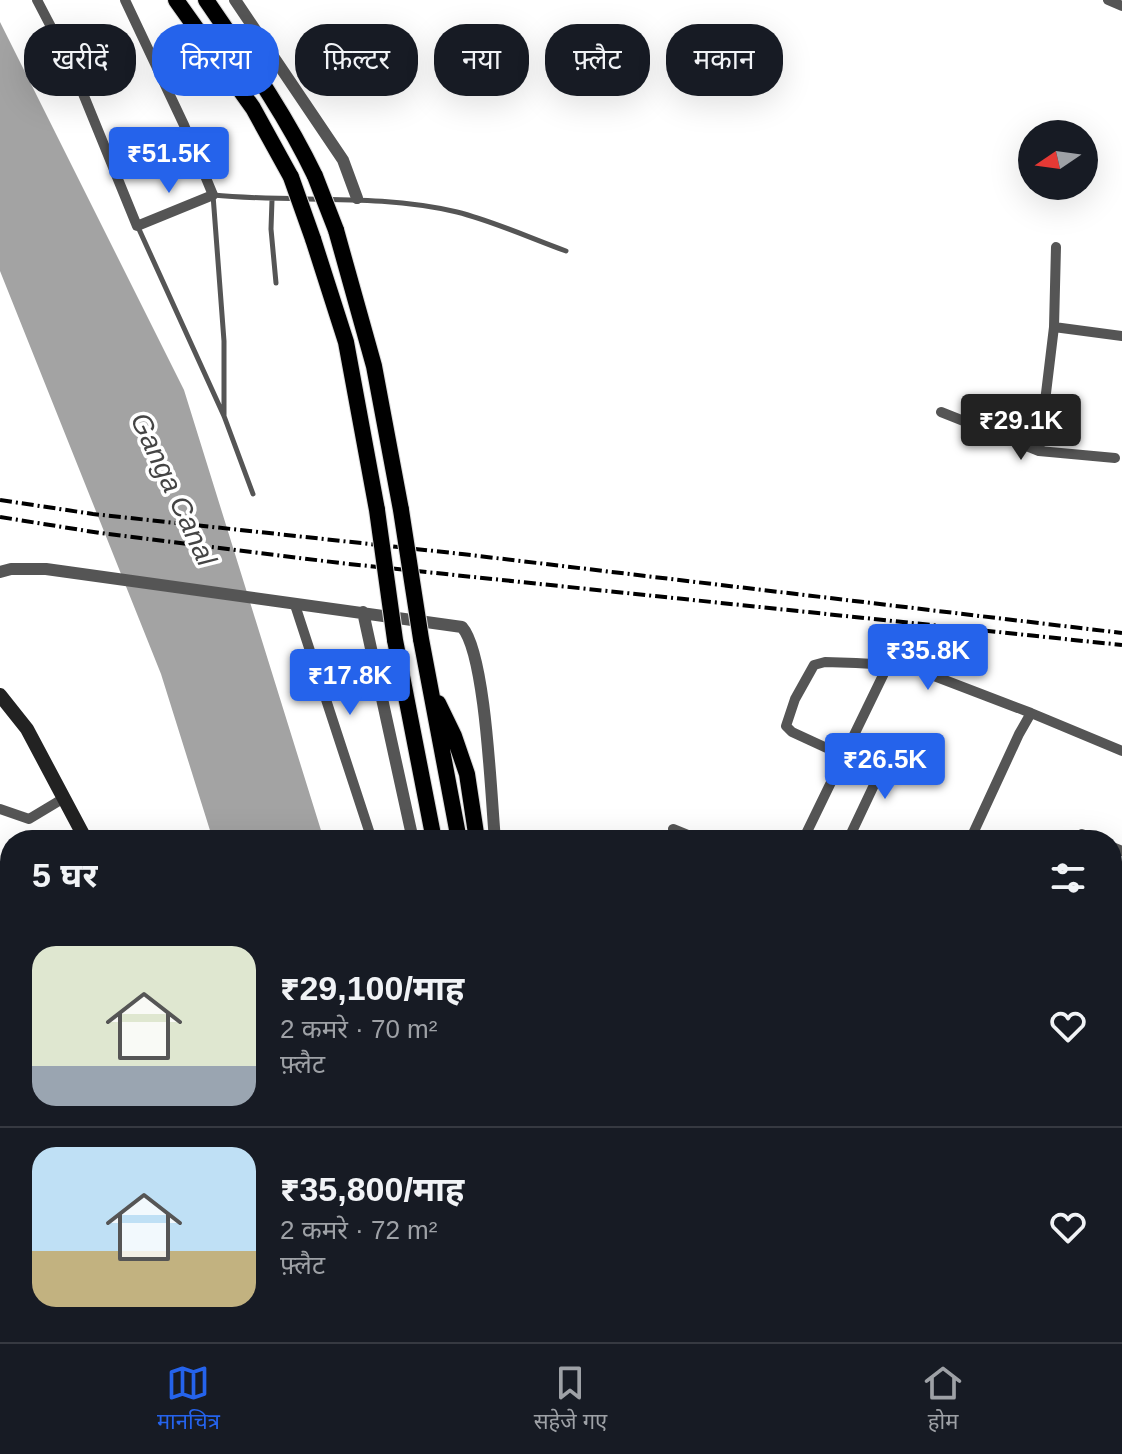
<!DOCTYPE html>
<html lang="hi">
<meta charset="utf-8">
<style>
:root{--surface:#171b24;--page:#242831;--text:#f1f3f6;--muted:#9ea1a6;--line:#363941;--accent:#2563eb}
body{margin:0;font-family:Helvetica,"Noto Sans Devanagari",sans-serif;background:var(--page);color:var(--text);height:100vh;display:flex;flex-direction:column;font-size:30px;white-space:nowrap}
*{box-sizing:border-box;margin:0}
p{font-size:26px;color:var(--muted)}
.icon{flex:none;width:44px;height:44px;fill:none;stroke:currentColor;stroke-width:2;stroke-linecap:round;stroke-linejoin:round}
.map{position:relative;flex:1;overflow:hidden}
.panel{position:absolute;left:0px;top:830px;width:1122px;height:512px;display:flex;flex-direction:column;background:var(--surface);border-radius:32px 32px 0 0;box-shadow:0 8px 32px #0002}
.panel>*{flex:none}
.top-card{position:absolute;left:24px;top:24px;width:1074px;height:72px;display:flex;gap:16px}
.needle{width:52px;rotate:257deg}
.controls{position:absolute;left:1018px;top:120px;display:grid;gap:16px}
.controls a{display:grid;place-items:center;width:80px;height:80px;border-radius:50%;background:var(--surface);box-shadow:0 8px 32px #0002;font-size:40px}
.price{position:absolute;translate:-50% -68px;padding:0 18px;border-radius:8px;background:var(--accent);color:#fff;font-size:26px;line-height:52px;filter:drop-shadow(0 2px 4px #0008)}
.price::after{content:'';position:absolute;left:50%;top:48px;width:24px;height:18px;margin-left:-12px;background:inherit;clip-path:polygon(0 0,100% 0,50% 100%)}
.price.selected{background:#222;color:#fff}
ul{padding:0;list-style:none}
li{display:flex;align-items:center;gap:24px;height:200px;padding:0 32px}
li+li{border-top:2px solid var(--line)}
li span{display:grid;place-items:center;flex:none;width:224px;height:160px;border-radius:24px;color:#555}
li>.icon{margin-inline-start:auto}
span .icon{width:96px;height:96px;fill:#fffc;stroke-width:1}
li b{font-size:34px}
h2{display:flex;justify-content:space-between;align-items:center;height:96px;padding:0 32px;font-size:34px}
.chip{padding:0 28px;border-radius:32px;background:var(--surface);box-shadow:0 8px 32px #0002;font-size:28px;line-height:72px}
.chip.selected{background:var(--accent);color:#fff}
.menu{display:flex;justify-content:space-around;align-items:center;height:112px;border-top:2px solid var(--line);background:var(--surface);font-size:22px;color:var(--muted)}
.menu a{display:grid;justify-items:center;gap:4px}
.menu .selected{color:var(--accent)}
.map>svg:first-child{display:block}
.water{fill:#a3a3a3}
.lines{fill:none;stroke-linecap:round;stroke-linejoin:round}
.river{stroke:#a3a3a3;stroke-width:22}
.trunk-casing{stroke:#dbdbdb;stroke-width:18}
.service{stroke:#555;stroke-width:5}
.minor{stroke:#555;stroke-width:10}
.tertiary{stroke:#555;stroke-width:12}
.secondary{stroke:#222;stroke-width:14}
.trunk{stroke:#000;stroke-width:16}
.rail{stroke:#000;stroke-width:4;stroke-dasharray:12 4 2 4;stroke-linecap:butt}
.trunk-bridge-casing{stroke:#dbdbdb;stroke-width:18;stroke-linecap:butt}
.trunk-bridge{stroke:#000;stroke-width:16}
.labels{text-anchor:middle;stroke-width:7;stroke-linejoin:round;paint-order:stroke}
.water-label{font-size:28px;font-style:italic;fill:#444;stroke:#fff}
</style>
<div class="map">
<svg width="1122" height="1342" viewBox="0 0 1122 1342">
<rect width="100%" height="100%" fill="#fff"/>
<path class="water" d="M0 22 184 390 324 840H213L161 674 0 271Z
M338 1332H477L480 1342H339Z"/>
<g class="lines">
<path class="river" d="M0 872 10 880"/>
<g class="trunk-casing">
<path id="trunk" d="M176 0 253 108 291 177
M206 0C245 57 285 113 315 176
M336 230 374 366 401 510
M313 239 346 342 377 510
M421 639 459 840
M395 640 434 840
M438 703 454 736 467 774 477 840
M639 1332 650 1342
M668 1332 680 1342"/>
</g>
<path class="service" d="M272 200 271 229 276 283
M138 227 224 416 253 494
M224 416V341L213 195C294 203 376 193 457 212 493 221 530 238 566 251"/>
<path class="minor" d="M37 0 73 69 137 226 213 195 184 125 125 0
M1108 0 1122 6
M1054 327 1122 336
M941 412 1039 451 1115 458
M1039 451 1054 327 1056 247
M295 605 372 840
M844 756 792 732 786 726 795 699 814 665 825 662 856 663 908 666 1031 713 1122 751
M0 809 29 819 64 798
M673 829 700 840
M1082 834 1096 840
M803 840 888 665
M848 840 892 747
M970 840 1019 734 1031 713
M1112 847 1122 851
M0 886 10 894
M1112 910 1122 889
M0 1046 10 1037
M1112 1155 1122 1162
M0 1201 10 1205
M0 1270 10 1272
M1112 1316 1122 1322
M0 1326 10 1322
M268 1332 271 1342
M509 1332 512 1342
M1055 1332 1056 1342
M111 1342 116 1332
M801 1342 806 1332"/>
<path class="tertiary" d="M235 0 343 160 357 198
M0 572 11 569H46L462 627C486 654 491 798 495 840
M363 612 413 840
M1112 1110 1122 1091
M569 1332 571 1342
M583 1332 586 1342
M593 1332 596 1342
M617 1332 627 1342
M689 1332 699 1342
M986 1342 992 1332"/>
<path class="secondary" d="M0 695 27 729 86 840
M194 1332 196 1342"/>
<use href="#trunk" class="trunk"/>
<path class="rail" d="M0 500 93 514 462 554 1122 633
M0 517 100 533 340 563 1122 645"/>
<g class="trunk-bridge-casing">
<path id="trunk-bridge" d="M315 176 336 230
M291 177 313 239
M377 510 395 640
M401 510 421 639"/>
</g>
<use href="#trunk-bridge" class="trunk-bridge"/>
</g>
<g class="labels">
<g class="water-label">
<text transform="translate(174 489) rotate(65)" y="10">Ganga Canal</text>
</g>
</g>
</svg>
<div class="controls">
<a><svg class="needle" viewBox="-14 -14 28 28"><path d="M0-13l5 13h-10z" fill="#e53935"/><path d="M0 13l5-13h-10z" fill="#9ea1a6"/></svg></a>
</div>
<b class="price" style="left:169px;top:195px">₹51.5K</b>
<b class="price selected" style="left:1021px;top:462px">₹29.1K</b>
<b class="price" style="left:928px;top:692px">₹35.8K</b>
<b class="price" style="left:350px;top:717px">₹17.8K</b>
<b class="price" style="left:885px;top:801px">₹26.5K</b>
<div class="top-card">
<a class="chip">खरीदें</a>
<a class="chip selected">किराया</a>
<a class="chip">फ़िल्टर</a>
<a class="chip">नया</a>
<a class="chip">फ़्लैट</a>
<a class="chip">मकान</a>
</div>
<section class="panel">
<h2>5 घर<svg class="icon" aria-label="filters" viewBox="0 0 24 24"><path d="M4 7h16M4 17h16"/><circle cx="9" cy="7" r="2"/><circle cx="15" cy="17" r="2"/></svg></h2>
<ul>
<li><span style="background:linear-gradient(#dfe7d0 75%,#9aa5b1 0)"><svg class="icon" aria-label="home" viewBox="0 0 24 24"><path d="M3 11l9-7 9 7M6 9v11h12V9"/></svg></span><div><b>₹29,100/माह</b><p>2 कमरे · 70 m²</p><p>फ़्लैट</p></div><svg class="icon" aria-label="heart" viewBox="0 0 24 24"><path d="M12 20l-8-8c-3-5 5-10 8-4 3-6 11-1 8 4z"/></svg></li>
<li><span style="background:linear-gradient(#bfe0f5 65%,#c2b280 0)"><svg class="icon" aria-label="home" viewBox="0 0 24 24"><path d="M3 11l9-7 9 7M6 9v11h12V9"/></svg></span><div><b>₹35,800/माह</b><p>2 कमरे · 72 m²</p><p>फ़्लैट</p></div><svg class="icon" aria-label="heart" viewBox="0 0 24 24"><path d="M12 20l-8-8c-3-5 5-10 8-4 3-6 11-1 8 4z"/></svg></li>
</ul>
</section>
</div>
<nav class="menu">
<a class="selected"><svg class="icon" aria-label="map" viewBox="0 0 24 24"><path d="M3 6l6-2 6 2 6-2v14l-6 2-6-2-6 2zM9 4v14M15 6v14"/></svg>मानचित्र</a>
<a><svg class="icon" aria-label="saved" viewBox="0 0 24 24"><path d="M7 4h10v16l-5-4-5 4z"/></svg>सहेजे गए</a>
<a><svg class="icon" aria-label="home" viewBox="0 0 24 24"><path d="M3 11l9-7 9 7M6 9v11h12V9"/></svg>होम</a>
</nav>
